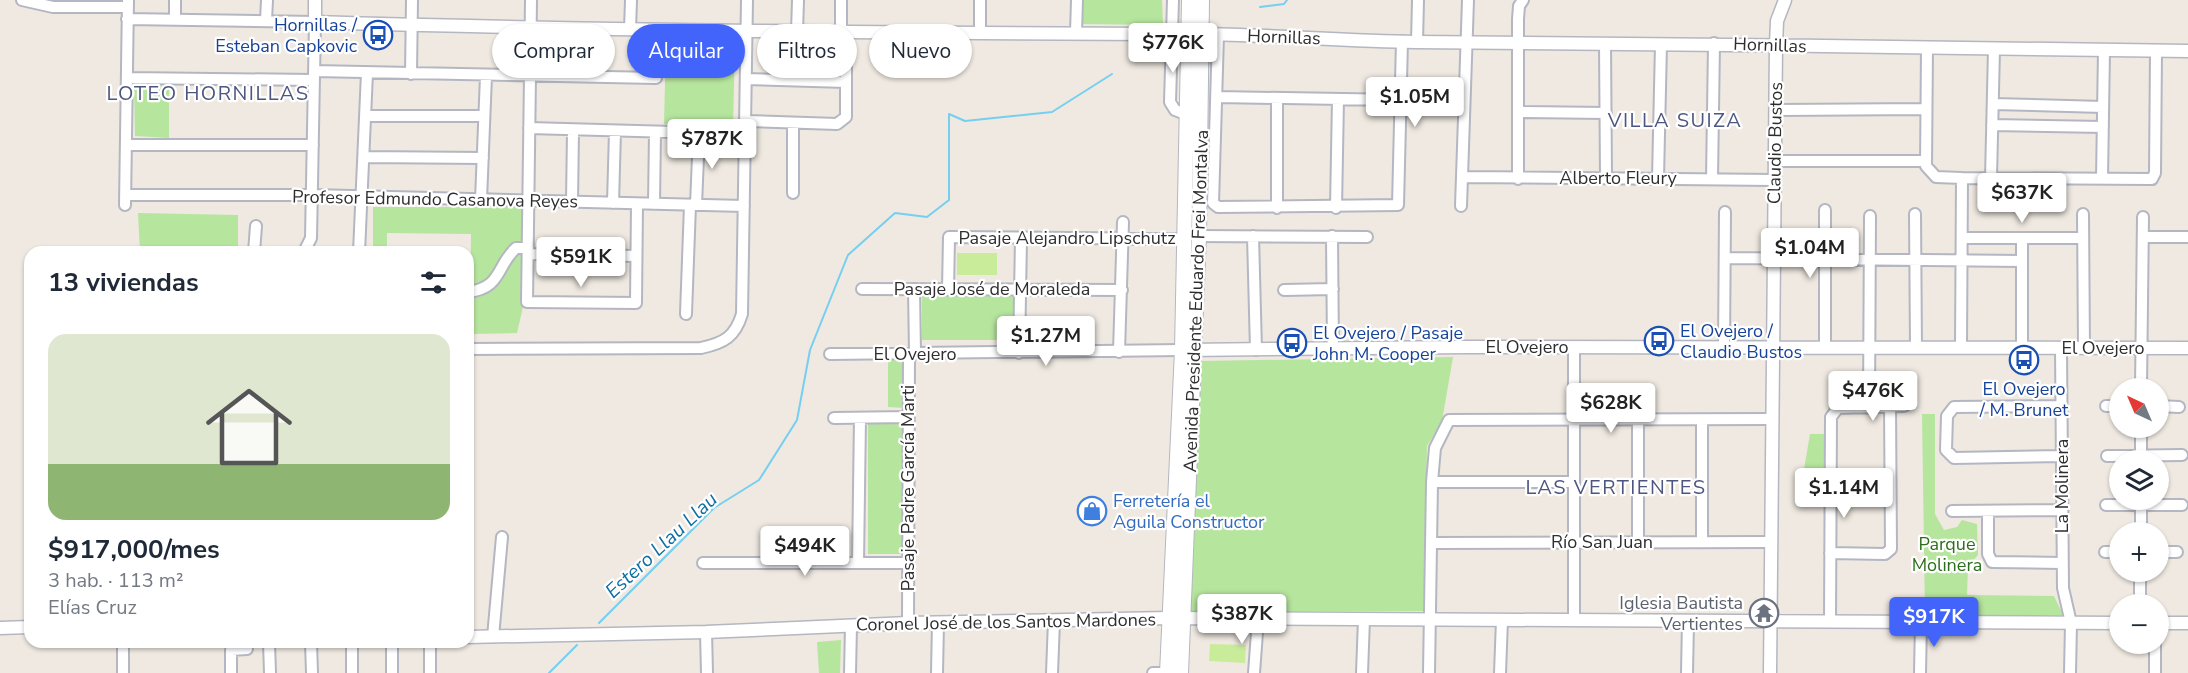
<!DOCTYPE html>
<html lang="es">
<meta charset="utf-8">
<style>
:root{--surface:#fff;--page:#f2f2f3;--text:#1f2937;--muted:#747a83;--accent:#4264fb}
body{margin:0;font-family:"Nunito Sans",sans-serif;background:var(--page);color:var(--text);height:100vh;display:flex;flex-direction:column;font-size:22px;white-space:nowrap}
*{box-sizing:border-box;margin:0}
p{font-size:20px;color:var(--muted)}
.icon{flex:none;width:33px;height:33px;fill:none;stroke:currentColor;stroke-width:2;stroke-linecap:round;stroke-linejoin:round}
.map{position:relative;flex:1;overflow:hidden}
.drawer{position:absolute;left:24px;top:246px;width:450px;height:402px;display:flex;flex-direction:column;background:var(--surface);border-radius:18px;box-shadow:0 2px 4px #0004}
.drawer>*{flex:none}
.guide{position:absolute;left:492px;top:24px;width:570px;height:54px;display:flex;gap:12px}
.needle{width:39px;rotate:316deg}
.fabs{position:absolute;left:2109px;top:378px;display:grid;gap:12px}
.fabs a{display:grid;place-items:center;width:60px;height:60px;border-radius:50%;background:var(--surface);box-shadow:0 2px 4px #0004;font-size:30px}
.price{position:absolute;translate:-50% -51px;padding:0 14px;border-radius:6px;background:#fff;color:#222;font-size:20px;line-height:39px;filter:drop-shadow(0 2px 3px #0008)}
.price::after{content:'';position:absolute;left:50%;top:36px;width:18px;height:14px;margin-left:-9px;background:inherit;clip-path:polygon(0 0,100% 0,50% 100%)}
.price.selected{background:var(--accent);color:#fff}
ul{padding:0;list-style:none}
li{display:grid;align-content:center;gap:12px;height:318px;padding:0 24px}
li span{display:grid;place-items:center;height:186px;border-radius:18px;color:#555}
li>.icon{margin-inline-start:auto}
span .icon{width:108px;height:108px;fill:#fffc;stroke-width:1}
li b{font-size:26px}
h2{display:flex;justify-content:space-between;align-items:center;height:72px;padding:0 24px;font-size:26px}
.chip{padding:0 21px;border-radius:27px;background:var(--surface);box-shadow:0 2px 4px #0004;font-size:21px;line-height:54px}
.chip.selected{background:var(--accent);color:#fff}
.map>svg:first-child{display:block}
.green{fill:#b6e59e}
.pitch{fill:#c9ec9a}
.lines{fill:none;stroke-linecap:round;stroke-linejoin:round}
.stream{stroke:#75cff0;stroke-width:2}
.minor-casing{stroke:#b4b7c1;stroke-width:14}
.tertiary-casing{stroke:#b4b7c1;stroke-width:15}
.secondary-casing{stroke:#b4b7c1;stroke-width:16}
.minor{stroke:#fff;stroke-width:10}
.tertiary{stroke:#fff;stroke-width:12}
.secondary{stroke:#fff;stroke-width:14}
.labels{text-anchor:middle;stroke-width:4.5;stroke-linejoin:round;paint-order:stroke}
.transit-label{font-size:18px;fill:#164399;stroke:#fff;text-anchor:start}
.street-label{font-size:18px;fill:#2e2e2e;stroke:#fff}
.shop-label{font-size:18px;fill:#366cbe;stroke:#fff;text-anchor:start}
.park-label{font-size:18px;fill:#2c6e1b;stroke:#fff}
.worship-label{font-size:18px;fill:#5b616d;stroke:#fff;text-anchor:end}
.neighbourhood-label{font-size:20px;letter-spacing:1.5px;fill:#4d5680;stroke:#fff}
.water-label{font-size:20px;font-style:italic;fill:#0d6fa3;stroke:#fff}
</style>
<div class="map">
<svg width="2188" height="673" viewBox="0 0 2188 673">
<rect width="100%" height="100%" fill="#efe9e1"/>
<path class="green" d="M1080 0H1162L1163 25 1080 24Z
M666 43H735L733 125 664 124Z
M134 84H169V138L135 136Z
M373 207H522L523 307 517 333 470 334 471 234 387 233V252H373Z
M138 213 238 215V250L179 249 140 252Z
M922 295H1015V340H922Z
M1453 357 1442 421 1427 446 1424 611H1191L1201 361Z
M888 358H905V408L888 407Z
M1922 414H1935V514L1944 530 1957 527 1962 520 1977 524 1978 555 1968 566 1967 595 2054 596 2063 615H1925Z
M868 424H905L904 554H868Z
M1810 434H1824L1825 476 1803 475Z
M841 640 840 673H819L817 642Z"/>
<path class="pitch" d="M957 253H997V275H957Z
M1210 644 1246 645 1245 663 1209 661Z"/>
<g class="lines">
<path class="stream" d="M1260 7 1284 4 1287 0
M599 623 714 508 759 480 797 420 810 350 848 255 895 213 927 217 949 200V114L965 121 1052 112 1112 74
M549 673 577 645"/>
<g class="minor-casing">
<path id="minor" d="M22 0 53 7H128
M531 0 527 302 636 303 637 204
M1173 0 1170 102 1175 110 1188 115
M127 19 315 22 311 238 304 252
M175 19V0
M266 21 267 0
M630 29 631 0
M797 32 798 0
M841 32V0
M980 33V0
M1076 33 1077 0
M1218 35 1213 203 1218 207 1398 205 1402 41
M1417 42 1418 0
M1605 44 1606 178
M1927 48 1926 166 1936 177 1962 178 2152 179 2155 173 2156 51
M314 71 656 78
M411 74 412 0
M127 78 314 80
M746 79 846 82
M1217 97 1401 100
M1993 104 2103 107
M1776 110 1925 109
M1518 112 1606 113
M365 116H484
M745 121 837 124 846 117V32
M1992 125 2103 127
M529 128 745 134
M126 145H313
M364 157 483 158
M1774 161H1925
M1463 177 1774 180
M1658 178 1661 44
M1991 178 1994 49
M1518 179V19L1519 6 1523 0
M1712 179 1714 43
M2102 179 2104 50
M793 193V123
M125 195H312L744 206
M481 200 486 76
M572 202 573 130
M613 203 615 131
M654 204 655 132
M125 205 128 0
M696 205 699 133
M1461 206 1468 0
M1277 208V99
M1336 208 1338 99
M1915 214 1916 348
M2083 214 2084 348
M1199 236 1367 237
M1253 236 1256 350
M1332 236 1333 349
M2143 237H2188
M1962 238H2083
M2022 238V348
M254 252 256 226
M359 252 367 73
M528 254 636 256
M1725 258 2022 261
M862 289 1122 290
M914 289 915 354
M948 290 949 237 1185 239
M1284 290 1333 289
M468 292C502 288 496 266 516 248H528
M686 314 690 205
M1574 347V620
M1724 348 1725 212
M1825 348V210
M1961 348 1962 178
M2061 348 2063 588 2071 623 2070 673
M468 349 701 348C724 343 735 337 742 314L747 0
M1119 352 1123 222
M1019 353 1021 238
M830 354 1182 350
M2141 388 2143 217
M2061 406 1954 407 1947 416 1946 450 1954 458 2062 456
M2106 406H2120
M2158 406 2179 407
M1869 408 1870 216
M834 418 908 417
M1702 420V542
M2107 456 2182 455
M2141 460V428
M1432 482H1574
M2106 505H2182
M1952 511 2062 510
M1988 511V554L1992 562 2062 563
M2141 532V500
M1638 542V420
M1433 543 1771 542
M2105 552H2120
M2158 552H2177
M1830 553 1885 554 1891 549 1890 407
M703 563H907
M858 563 860 418
M2140 604V572
M1830 621 1831 417 1838 408 1904 406
M908 623 909 354
M706 632 707 673
M493 637 502 537
M269 642 270 673
M311 642 312 673
M352 642V673
M392 642V673
M430 642V673
M123 673V642
M231 673V650L247 649
M850 673 851 626
M937 673 938 623
M1052 673 1054 621
M1153 673H1167
M1254 673 1258 619
M1362 673 1364 619
M1429 673 1432 482 1435 448 1449 420 1772 419
M1500 673 1502 620
M1687 673 1688 621
M1920 673 1921 622
M2155 673V644"/>
</g>
<g class="tertiary-casing">
<path id="tertiary" d="M315 0V22C610 31 905 33 1200 34 1272 35 1344 41 1416 42 1673 44 1931 47 2188 51
M1186 350 1465 347 2188 348
M2158 623H2188
M0 628 30 627
M468 637 706 632 908 623 1168 618 2120 623
M1770 673 1776 45 1777 21 1785 0"/>
</g>
<g class="secondary-casing">
<path id="secondary" d="M1167 673 1182 350 1189 0
M1181 673 1199 236 1202 0"/>
</g>
<use href="#minor" class="minor"/>
<use href="#tertiary" class="tertiary"/>
<use href="#secondary" class="secondary"/>
</g>
<defs>
<g id="bus-ring" transform="scale(1.5)"><circle r="9.5" fill="#fff" stroke="#1a4fb4" stroke-width="1.5"/><path d="M-5-6H5V4H4V6H2V4H-2V6H-4V4H-5ZM-3.5-4V0h7V-4ZM-3.5 1.2v1.5H-2V1.2ZM2 1.2v1.5H3.5V1.2Z" fill="#1a4fb4"/></g>
<g id="shop-ring" transform="scale(1.5)"><circle r="9.5" fill="#fff" stroke="#3f7fe0" stroke-width="1.5"/><path d="M-5-2.5h2.3a2.7 3.5 0 0 1 5.4 0H5L5.5 6h-11ZM-1.5-2.5h3a1.5 2.3 0 0 0-3 0Z" fill="#3f7fe0"/></g>
<g id="temple-ring" transform="scale(1.5)"><circle r="9.5" fill="#fff" stroke="#6b7280" stroke-width="1.5"/><path d="M0-6L5-2H3V0L6.5 2.5H4V6H1.5V3h-3V6H-4V2.5H-6.5L-3 0V-2H-5Z" fill="#6b7280"/></g>
</defs>
<g fill-rule="evenodd">
<use href="#bus-ring" x="378" y="35"/>
<use href="#bus-ring" x="1659" y="341"/>
<use href="#bus-ring" x="1292" y="343"/>
<use href="#bus-ring" x="2024" y="360"/>
<use href="#shop-ring" x="1092" y="511"/>
<use href="#temple-ring" x="1764" y="613"/>
</g>
<g class="labels">
<g class="transit-label">
<text x="357" y="31" text-anchor="end">Hornillas /<tspan x="357" dy="21">Esteban Capkovic</tspan></text>
<text x="1680" y="337">El Ovejero /<tspan x="1680" dy="21">Claudio Bustos</tspan></text>
<text x="1313" y="339">El Ovejero / Pasaje<tspan x="1313" dy="21">John M. Cooper</tspan></text>
<text x="2024" y="395" text-anchor="middle">El Ovejero<tspan x="2024" dy="21">/ M. Brunet</tspan></text>
</g>
<g class="street-label">
<text transform="translate(1284 37) rotate(2)" y="6">Hornillas</text>
<text transform="translate(1770 45) rotate(2)" y="6">Hornillas</text>
<text transform="translate(1775 143) rotate(-89)" y="6">Claudio Bustos</text>
<text x="1618" y="184">Alberto Fleury</text>
<text transform="translate(435 199) rotate(1)" y="6">Profesor Edmundo Casanova Reyes</text>
<text x="1067" y="244">Pasaje Alejandro Lipschutz</text>
<text x="992" y="295">Pasaje José de Moraleda</text>
<text transform="translate(1196 301) rotate(-88)" y="6">Avenida Presidente Eduardo Frei Montalva</text>
<text x="1527" y="353">El Ovejero</text>
<text x="2103" y="354">El Ovejero</text>
<text x="915" y="360">El Ovejero</text>
<text transform="translate(2062 486) rotate(-90)" y="6">La Molinera</text>
<text transform="translate(908 488) rotate(-90)" y="6">Pasaje Padre García Marti</text>
<text x="1602" y="548">Río San Juan</text>
<text transform="translate(1006 622) rotate(-1)" y="6">Coronel José de los Santos Mardones</text>
</g>
<g class="shop-label">
<text x="1113" y="507">Ferretería el<tspan x="1113" dy="21">Aguila Constructor</tspan></text>
</g>
<g class="park-label">
<text x="1947" y="550">Parque<tspan x="1947" dy="21">Molinera</tspan></text>
</g>
<g class="worship-label">
<text x="1743" y="609">Iglesia Bautista<tspan x="1743" dy="21">Vertientes</tspan></text>
</g>
<g class="neighbourhood-label">
<text x="208" y="100">LOTEO HORNILLAS</text>
<text x="1675" y="127">VILLA SUIZA</text>
<text x="1616" y="494">LAS VERTIENTES</text>
</g>
<g class="water-label">
<text transform="translate(661 545) rotate(-43)" y="7">Estero Llau Llau</text>
</g>
</g>
</svg>
<div class="fabs">
<a><svg class="needle" viewBox="-14 -14 28 28"><path d="M0-13l5 13h-10z" fill="#e53935"/><path d="M0 13l5-13h-10z" fill="#747a83"/></svg></a>
<a><svg class="icon" aria-label="layers" viewBox="0 0 24 24"><path d="M12 4l9 5-9 5-9-5zM3 14l9 5 9-5"/></svg></a>
<a>+</a>
<a>−</a>
</div>
<b class="price" style="left:1173px;top:74px">$776K</b>
<b class="price" style="left:1415px;top:128px">$1.05M</b>
<b class="price" style="left:712px;top:170px">$787K</b>
<b class="price" style="left:2022px;top:224px">$637K</b>
<b class="price" style="left:1810px;top:279px">$1.04M</b>
<b class="price" style="left:581px;top:288px">$591K</b>
<b class="price" style="left:1046px;top:367px">$1.27M</b>
<b class="price" style="left:1873px;top:422px">$476K</b>
<b class="price" style="left:1611px;top:434px">$628K</b>
<b class="price" style="left:1844px;top:519px">$1.14M</b>
<b class="price" style="left:805px;top:577px">$494K</b>
<b class="price" style="left:1242px;top:645px">$387K</b>
<b class="price selected" style="left:1934px;top:648px">$917K</b>
<div class="guide">
<a class="chip">Comprar</a>
<a class="chip selected">Alquilar</a>
<a class="chip">Filtros</a>
<a class="chip">Nuevo</a>
</div>
<section class="drawer">
<h2>13 viviendas<svg class="icon" aria-label="filters" viewBox="0 0 24 24"><path d="M4 7h16M4 17h16"/><circle cx="9" cy="7" r="2"/><circle cx="15" cy="17" r="2"/></svg></h2>
<ul>
<li><span style="background:linear-gradient(#dfe7d0 70%,#8fb573 0)"><svg class="icon" aria-label="home" viewBox="0 0 24 24"><path d="M3 11l9-7 9 7M6 9v11h12V9"/></svg></span><div><b>$917,000/mes</b><p>3 hab. · 113 m²</p><p>Elías Cruz</p></div></li>
</ul>
</section>
</div>
